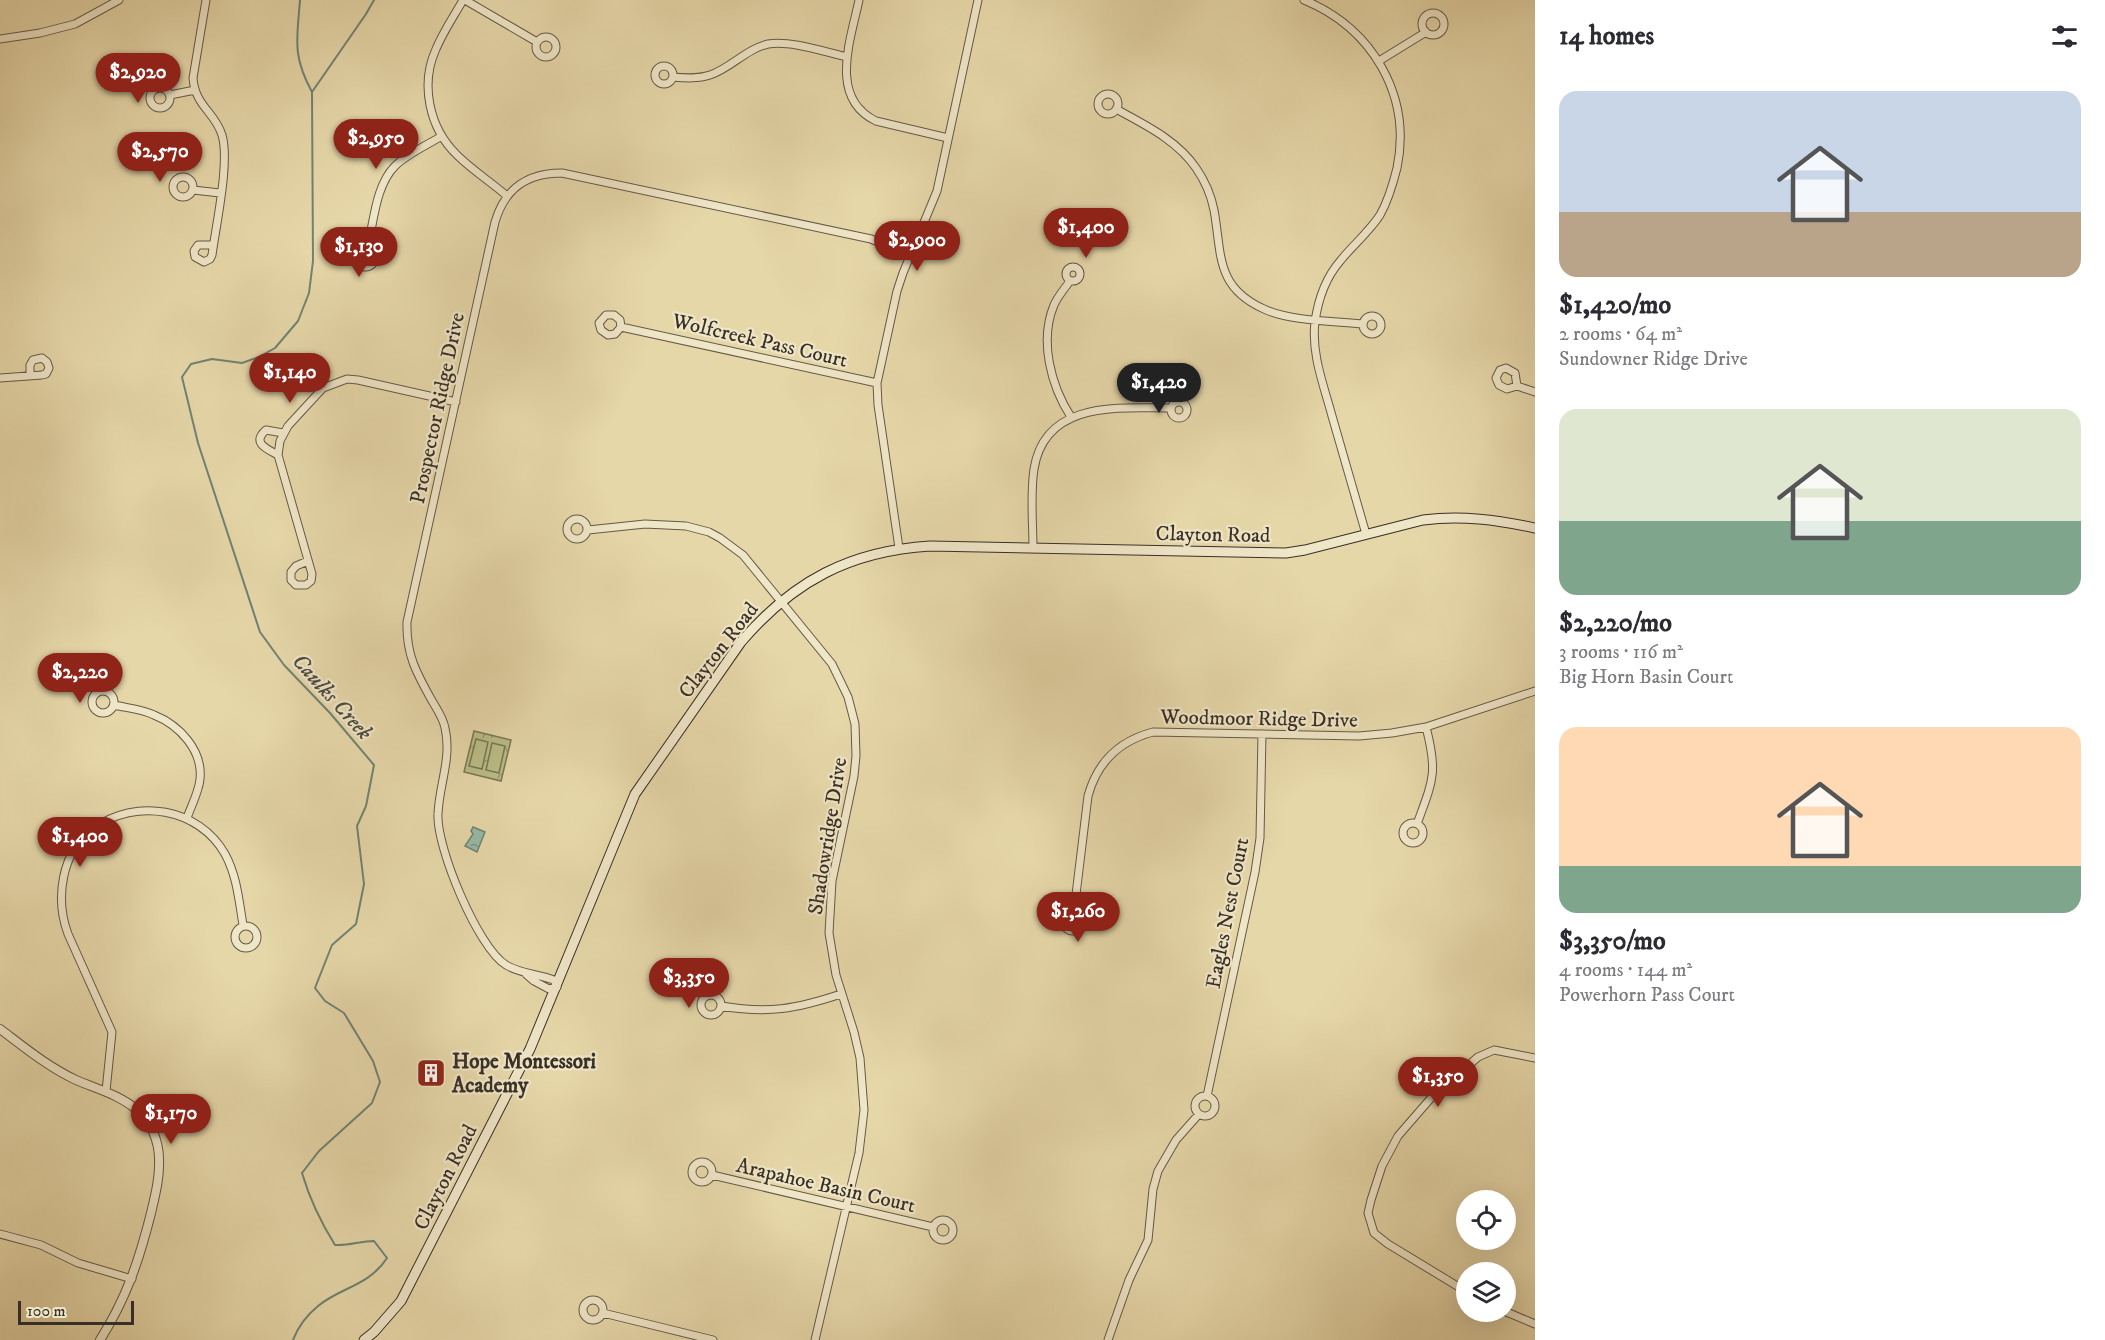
<!DOCTYPE html>
<meta charset="utf-8">
<style>
:root{--surface:#fff;--page:#f7f7f7;--text:#2b2b33;--muted:#7c7c81;--accent:#8f2418}
body{margin:0;font-family:"IM FELL DW Pica",serif;background:var(--page);color:var(--text);height:100vh;display:flex;flex-direction:column;font-size:22px;white-space:nowrap}
*{box-sizing:border-box;margin:0}
p{font-size:20px;color:var(--muted)}
.icon{flex:none;width:33px;height:33px;fill:none;stroke:currentColor;stroke-width:2;stroke-linecap:round;stroke-linejoin:round}
.map{position:relative;flex:1;overflow:hidden}
.sheet{display:flex;flex-direction:column;background:var(--surface);width:570px}
.sheet>*{flex:none}
.buttons{position:absolute;left:1456px;top:1190px;display:grid;gap:12px}
.buttons a{display:grid;place-items:center;width:60px;height:60px;border-radius:50%;background:var(--surface);box-shadow:0 6px 24px #0002;font-size:30px}
.scale{position:absolute;left:18px;bottom:15px;width:116px;box-sizing:border-box;padding-left:6px;border:3px solid #383026;border-top:0;font-size:16px;line-height:21px;white-space:nowrap;color:#383026;-webkit-text-stroke:4px #efe5c7;paint-order:stroke}
.price{position:absolute;translate:-50% -51px;padding:0 14px;border-radius:21px;background:var(--accent);color:#fff;font-size:20px;line-height:39px;filter:drop-shadow(0 2px 3px #0008)}
.price::after{content:'';position:absolute;left:50%;top:36px;width:18px;height:14px;margin-left:-9px;background:inherit;clip-path:polygon(0 0,100% 0,50% 100%)}
.price.on{background:#222;color:#fff}
ul{padding:0;list-style:none}
li{display:grid;align-content:center;gap:12px;height:318px;padding:0 24px}
li span{display:grid;place-items:center;height:186px;border-radius:18px;color:#555}
li>.icon{margin-inline-start:auto}
span .icon{width:108px;height:108px;fill:#fffc;stroke-width:1}
li b{font-size:26px}
h2{display:flex;justify-content:space-between;align-items:center;height:72px;padding:0 24px;font-size:26px}
main{display:flex;flex:1;min-height:0}
.map>svg:first-child{display:block}
.park{fill:url(#park-crowns);stroke:#797656;stroke-width:1.5}
.pitch{fill:#babd85;stroke:#797656;stroke-width:1.5}
.water{fill:url(#water-ripples);stroke:#708374;stroke-width:1.5}
.lines{fill:none;stroke-linecap:round;stroke-linejoin:round}
.stream{stroke:#708374;stroke-width:2}
.minor-casing{stroke:#645a47;stroke-width:9}
.tertiary-casing{stroke:#645a47;stroke-width:10}
.secondary-casing{stroke:#383026;stroke-width:11}
.minor{stroke:#efe5c7;stroke-width:7}
.tertiary{stroke:#efe5c7;stroke-width:8}
.secondary{stroke:#efe5c7;stroke-width:9}
.labels{text-anchor:middle;stroke-width:4.5;stroke-linejoin:round;paint-order:stroke}
.street-label{font-size:21px;fill:#383026;stroke:#efe5c7}
.poi-label{font-size:21px;font-weight:bold;fill:#383026;stroke:#efe5c7;text-anchor:start}
.water-label{font-size:22px;font-style:italic;fill:#4b4c40;stroke:#efe5c7}
</style>
<main>
<div class="map">
<svg width="1535" height="1340" viewBox="0 0 1535 1340">
<defs>
<pattern id="park-crowns" width="20" height="18" patternUnits="userSpaceOnUse" patternTransform="scale(1.5)"><rect width="20" height="18" fill="#babd85"/><path d="M2 6a3 3 0 1 1 6 0M12 15a3 3 0 1 1 6 0" fill="none" stroke="#989a6d"/></pattern>
<pattern id="water-ripples" width="26" height="14" patternUnits="userSpaceOnUse" patternTransform="scale(1.5)"><rect width="26" height="14" fill="#96baa8"/><path d="M2 4q2-2 4 0t4 0M15 11q2-2 4 0t4 0" fill="none" stroke="#7b9889"/></pattern>
</defs>
<rect width="100%" height="100%" fill="#e6d7a9"/>
<filter id="stains"><feTurbulence type="fractalNoise" baseFrequency=".00333" numOctaves="4"/><feColorMatrix values="0 0 0 0 .2 0 0 0 0 .09 0 0 0 0 .02 0 0 0 .5 -.17"/></filter>
<radialGradient id="worn" r=".72"><stop offset=".6" stop-color="#630" stop-opacity="0"/><stop offset="1" stop-color="#630" stop-opacity=".3"/></radialGradient>
<path class="park" d="M474 731 511 740 501 781 464 772Z"/>
<path class="pitch" d="M476 739 488 742 482 769 469 766Z
M492 743 505 746 499 773 486 770Z"/>
<path class="water" d="M473 827 485 832 477 852 465 846 473 834 471 831Z"/>
<g class="lines">
<path class="stream" d="M312 92 366 14 374 0
M293 1340C298 1327 307 1315 318 1306 339 1288 369 1286 387 1258L374 1241C360 1241 349 1246 335 1245 320 1221 310 1200 302 1173L319 1151 372 1103 380 1082 373 1061 344 1013 325 1001 315 988 332 945 356 924 364 884 357 826 366 806 374 765 330 713 284 665 260 632 198 443 182 377 191 364 212 359 242 363 259 357 275 348 298 321 309 293 313 261 312 92C292 55 297 40 300 0"/>
<g class="minor-casing">
<path id="minor" d="M206 0 193 78C195 106 215 112 222 135 230 162 216 225 212 255L210 259 204 262 195 257 194 251 198 245H213
M463 0C454 16 443 32 436 49 420 84 429 128 457 155 472 170 491 182 507 196
M465 0 537 42
M859 0C851 39 828 98 876 121L948 138
M1304 0C1372 28 1412 95 1397 168 1393 184 1388 201 1380 215 1369 232 1353 245 1341 260 1326 277 1318 300 1315 322 1311 354 1324 386 1332 416 1343 455 1355 495 1366 534
M1422 24a11 11 0 1 1 22 0a11 11 0 1 1-22 0Z
M536 47a10 10 0 1 1 20 0a10 10 0 1 1-20 0Z
M0 39 40 33 75 24 119 0
M1379 61 1426 32
M655 75a9 9 0 1 1 18 0a9 9 0 1 1-18 0Z
M673 77C685 78 698 79 710 75 731 68 746 49 768 44 790 40 825 52 847 57
M150 98a10 10 0 1 1 20 0a10 10 0 1 1-20 0Z
M1098 104a10 10 0 1 1 20 0a10 10 0 1 1-20 0Z
M170 95 195 90
M1116 109C1145 125 1177 140 1196 168 1205 181 1211 195 1214 210 1222 254 1215 287 1264 309 1289 321 1334 321 1363 324
M173 187a10 10 0 1 1 20 0a10 10 0 1 1-20 0Z
M193 190 220 193
M368 245C374 220 376 185 395 166 407 154 427 145 442 136
M354 256a11 11 0 1 1 22 0a11 11 0 1 1-22 0Z
M1066 274a7 7 0 1 1 14 0a7 7 0 1 1-14 0Z
M1070 281C1065 288 1058 296 1054 305 1039 341 1051 386 1071 417
M1363 325a9 9 0 1 1 18 0a9 9 0 1 1-18 0Z
M621 327 615 334 608 335 601 330 599 323 606 315H614L620 320 621 327 877 383
M1506 368 1515 373 1517 386 1507 389 1499 385 1496 378 1500 370Z
M0 378 42 375 46 374 49 368 47 362 42 358 33 360 30 365V376
M1517 386 1535 392
M1171 410a8 8 0 1 1 16 0a8 8 0 1 1-16 0Z
M278 455C267 449 251 443 266 430L283 433
M567 529a10 10 0 1 1 20 0a10 10 0 1 1-20 0Z
M588 530 645 524 686 526 709 532 720 538 743 555 832 664 848 697 855 724 856 756 854 776 832 881 829 933 836 975 854 1032 860 1058 864 1110 859 1153 815 1340
M899 548 878 405 877 383 897 291 903 273 937 191 978 0
M1033 548C1033 523 1030 495 1034 469 1045 400 1119 408 1171 408
M308 561 296 566 291 572V580L296 585H306L311 581 312 574 278 455 280 441 288 426 323 388 347 379 358 380 456 402
M92 702a11 11 0 1 1 22 0a11 11 0 1 1-22 0Z
M114 705C127 708 142 709 154 715 179 725 203 750 200 779 199 792 191 806 187 818
M1403 833a10 10 0 1 1 20 0a10 10 0 1 1-20 0Z
M1417 824C1433 780 1438 773 1426 727
M1063 921a10 10 0 1 1 20 0a10 10 0 1 1-20 0Z
M1074 911 1088 796C1097 763 1119 741 1153 732L1359 736 1392 733 1426 727 1535 691
M235 937a11 11 0 1 1 22 0a11 11 0 1 1-22 0Z
M526 974 534 981 549 989 557 987 554 980C538 974 521 974 506 965 478 948 436 847 438 814 439 785 452 758 445 728 443 717 436 708 431 699 416 672 406 654 407 622L495 222C505 188 527 173 562 173L871 239 910 256
M701 1005a10 10 0 1 1 20 0a10 10 0 1 1-20 0Z
M721 1006C768 1014 796 1009 841 994
M106 1091 112 1032 68 934C55 899 61 852 93 829 136 797 199 808 225 854 237 876 239 901 243 925
M1195 1106a10 10 0 1 1 20 0a10 10 0 1 1-20 0Z
M1207 1096 1255 872 1260 838 1262 734
M692 1172a10 10 0 1 1 20 0a10 10 0 1 1-20 0Z
M712 1175 933 1227
M933 1230a10 10 0 1 1 20 0a10 10 0 1 1-20 0Z
M0 1234 41 1245 78 1263 132 1279
M1467 1292 1388 1244 1374 1233 1368 1213 1371 1200 1382 1166 1398 1136 1431 1098 1478 1057 1494 1050 1535 1058
M583 1310a10 10 0 1 1 20 0a10 10 0 1 1-20 0Z
M1504 1311 1535 1324
M603 1313 713 1340
M1108 1340 1129 1280 1148 1240 1153 1189 1158 1171 1176 1140 1199 1114"/>
</g>
<g class="tertiary-casing">
<path id="tertiary" d="M0 1029C24 1047 48 1067 76 1080 97 1089 120 1095 137 1110 151 1121 159 1142 159 1159 160 1177 155 1196 151 1213 139 1261 126 1299 100 1340"/>
</g>
<g class="secondary-casing">
<path id="secondary" d="M364 1340 374 1332 401 1301 530 1049 635 794 741 642C793 581 850 551 930 546L1286 553 1305 550 1423 520C1462 515 1497 520 1535 528"/>
</g>
<use href="#minor" class="minor"/>
<use href="#tertiary" class="tertiary"/>
<use href="#secondary" class="secondary"/>
</g>
<defs>
<g id="building-square" transform="scale(1.5)"><rect x="-9" y="-9" width="18" height="18" rx="4" fill="#8f2418" stroke="#efe5c7"/><path d="M-4-6H4V6H1V3H-1V6H-4ZM-2.5-4.3h1.7v1.8h-1.7ZM.8-4.3h1.7v1.8H.8ZM-2.5-1h1.7V.8h-1.7ZM.8-1h1.7V.8H.8Z" fill="#fff"/></g>
</defs>
<g fill-rule="evenodd">
<use href="#building-square" x="431" y="1073"/>
</g>
<g class="labels">
<g class="street-label">
<text transform="translate(760 340) rotate(13)" y="7">Wolfcreek Pass Court</text>
<text transform="translate(437 408) rotate(-78)" y="7">Prospector Ridge Drive</text>
<text transform="translate(1213 534) rotate(1)" y="7">Clayton Road</text>
<text transform="translate(718 650) rotate(-52)" y="7">Clayton Road</text>
<text transform="translate(1259 718) rotate(1)" y="7">Woodmoor Ridge Drive</text>
<text transform="translate(827 836) rotate(-81)" y="7">Shadowridge Drive</text>
<text transform="translate(1227 913) rotate(-79)" y="7">Eagles Nest Court</text>
<text transform="translate(445 1177) rotate(-63)" y="7">Clayton Road</text>
<text transform="translate(826 1185) rotate(13)" y="7">Arapahoe Basin Court</text>
</g>
<g class="poi-label">
<text x="452" y="1068">Hope Montessori<tspan x="452" dy="24">Academy</tspan></text>
</g>
<g class="water-label">
<text transform="translate(333 696) rotate(48)" y="8">Caulks Creek</text>
</g>
</g>
<rect width="100%" height="100%" filter="url(#stains)"/>
<rect width="100%" height="100%" fill="url(#worn)"/>
</svg>
<div class="buttons">
<a><svg class="icon" aria-label="locate" viewBox="0 0 24 24"><circle cx="12" cy="12" r="6"/><path d="M12 2v4M12 18v4M2 12h4M18 12h4"/></svg></a>
<a><svg class="icon" aria-label="layers" viewBox="0 0 24 24"><path d="M12 4l9 5-9 5-9-5zM3 14l9 5 9-5"/></svg></a>
</div>
<div class="scale">100 m</div>
<b class="price" style="left:138px;top:104px">$2,920</b>
<b class="price" style="left:376px;top:170px">$2,950</b>
<b class="price" style="left:160px;top:183px">$2,570</b>
<b class="price" style="left:1086px;top:259px">$1,400</b>
<b class="price" style="left:917px;top:272px">$2,900</b>
<b class="price" style="left:359px;top:278px">$1,130</b>
<b class="price" style="left:290px;top:404px">$1,140</b>
<b class="price on" style="left:1159px;top:414px">$1,420</b>
<b class="price" style="left:80px;top:704px">$2,220</b>
<b class="price" style="left:80px;top:868px">$1,400</b>
<b class="price" style="left:1078px;top:943px">$1,260</b>
<b class="price" style="left:689px;top:1009px">$3,350</b>
<b class="price" style="left:1438px;top:1108px">$1,350</b>
<b class="price" style="left:171px;top:1145px">$1,170</b>
</div>
<section class="sheet">
<h2>14 homes<svg class="icon" aria-label="filters" viewBox="0 0 24 24"><path d="M4 7h16M4 17h16"/><circle cx="9" cy="7" r="2"/><circle cx="15" cy="17" r="2"/></svg></h2>
<ul>
<li><span style="background:linear-gradient(#c9d6e8 65%,#b9a48a 0)"><svg class="icon" aria-label="home" viewBox="0 0 24 24"><path d="M3 11l9-7 9 7M6 9v11h12V9"/></svg></span><div><b>$1,420/mo</b><p>2 rooms · 64 m²</p><p>Sundowner Ridge Drive</p></div></li>
<li><span style="background:linear-gradient(#dfe7d0 60%,#7fa58c 0)"><svg class="icon" aria-label="home" viewBox="0 0 24 24"><path d="M3 11l9-7 9 7M6 9v11h12V9"/></svg></span><div><b>$2,220/mo</b><p>3 rooms · 116 m²</p><p>Big Horn Basin Court</p></div></li>
<li><span style="background:linear-gradient(#ffd9b3 75%,#7fa58c 0)"><svg class="icon" aria-label="home" viewBox="0 0 24 24"><path d="M3 11l9-7 9 7M6 9v11h12V9"/></svg></span><div><b>$3,350/mo</b><p>4 rooms · 144 m²</p><p>Powerhorn Pass Court</p></div></li>
</ul>
</section>
</main>
